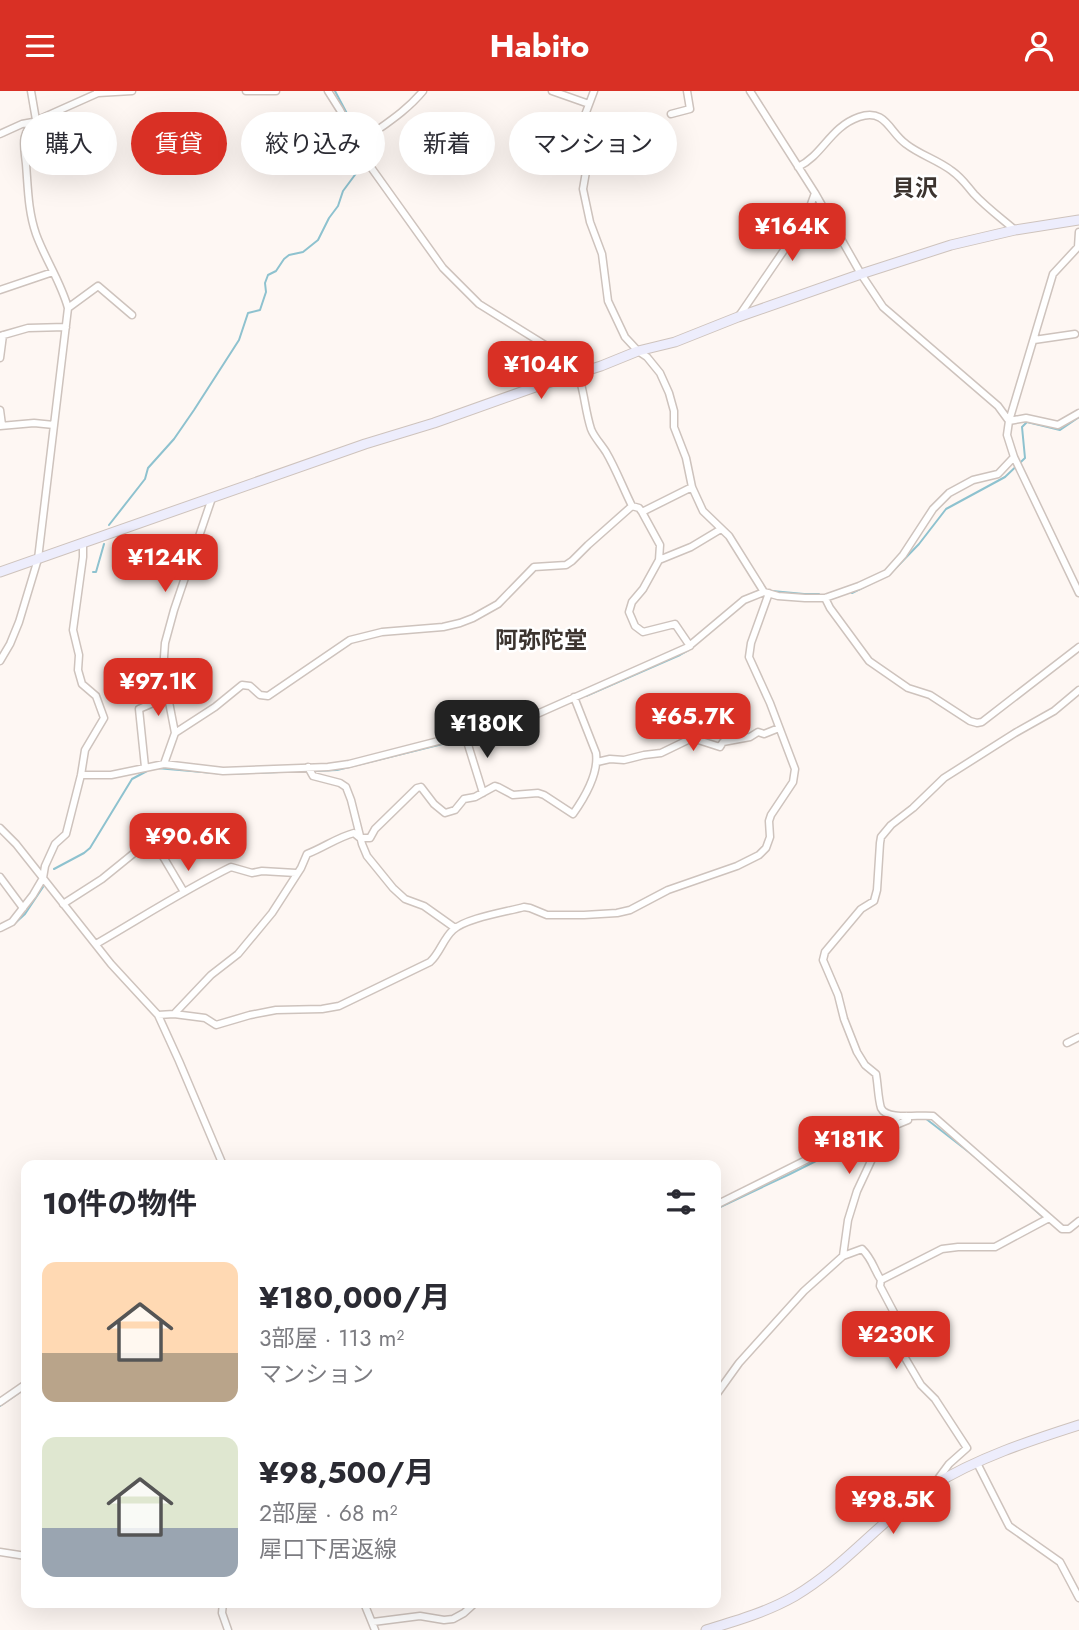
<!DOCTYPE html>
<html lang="ja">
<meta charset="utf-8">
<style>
:root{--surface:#fff;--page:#f7f7f7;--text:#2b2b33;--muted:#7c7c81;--accent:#d93025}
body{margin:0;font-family:Jost,"Noto Sans JP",sans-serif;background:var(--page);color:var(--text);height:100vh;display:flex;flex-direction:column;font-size:26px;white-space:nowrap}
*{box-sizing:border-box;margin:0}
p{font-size:23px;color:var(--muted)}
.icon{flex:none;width:38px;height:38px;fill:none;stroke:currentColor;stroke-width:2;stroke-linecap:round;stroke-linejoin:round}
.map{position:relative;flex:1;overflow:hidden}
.drawer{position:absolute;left:21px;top:1069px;width:700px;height:448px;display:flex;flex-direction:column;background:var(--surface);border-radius:14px;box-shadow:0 7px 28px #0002}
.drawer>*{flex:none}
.guide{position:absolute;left:21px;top:21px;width:700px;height:63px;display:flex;gap:14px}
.price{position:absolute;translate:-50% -60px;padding:0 16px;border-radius:14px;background:var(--accent);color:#fff;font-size:23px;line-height:46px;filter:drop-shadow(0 2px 4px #0008)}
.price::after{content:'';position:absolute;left:50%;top:42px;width:21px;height:16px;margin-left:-10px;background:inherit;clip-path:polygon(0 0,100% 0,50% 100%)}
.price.current{background:#222;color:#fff}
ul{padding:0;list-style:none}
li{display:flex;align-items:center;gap:21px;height:175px;padding:0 21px}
li span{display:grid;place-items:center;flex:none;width:196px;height:140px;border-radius:14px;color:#555}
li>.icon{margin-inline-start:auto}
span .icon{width:84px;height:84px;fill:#fffc;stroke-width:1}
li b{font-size:30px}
h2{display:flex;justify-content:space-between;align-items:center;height:84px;padding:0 21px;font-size:30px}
.pill{padding:0 24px;border-radius:32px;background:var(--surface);box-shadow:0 7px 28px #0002;font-size:24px;line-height:63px}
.pill.current{background:var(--accent);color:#fff}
header{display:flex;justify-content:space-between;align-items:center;height:91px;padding:0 21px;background:var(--accent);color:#fff;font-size:32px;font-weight:700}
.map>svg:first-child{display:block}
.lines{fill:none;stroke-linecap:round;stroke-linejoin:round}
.stream{stroke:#8ec2cf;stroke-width:2}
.street-casing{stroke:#cec3bd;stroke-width:9}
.secondary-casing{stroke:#cec3bd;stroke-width:11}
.street{stroke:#fff;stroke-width:6}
.secondary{stroke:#ededfc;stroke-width:9}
.labels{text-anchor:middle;stroke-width:5;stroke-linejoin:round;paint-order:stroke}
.neighbourhood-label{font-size:23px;font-weight:bold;fill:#3c342f;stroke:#fff}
</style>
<header><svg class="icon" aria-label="menu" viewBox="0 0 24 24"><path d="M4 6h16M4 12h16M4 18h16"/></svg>Habito<svg class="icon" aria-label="person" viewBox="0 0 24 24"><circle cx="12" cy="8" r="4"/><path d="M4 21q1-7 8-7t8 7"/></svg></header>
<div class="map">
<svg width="1079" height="1539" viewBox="0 0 1079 1539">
<rect width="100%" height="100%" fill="#fef7f3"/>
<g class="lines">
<path class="stream" d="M335 0 360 47
M109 434 145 388 148 377 174 348 194 319 239 249 248 222 260 219 266 201 265 192 268 184 276 180 284 168 289 164 303 161 318 149 329 127 338 115 343 100 363 73
M93 481H96L104 453
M890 483 919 453 946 418 1005 386 1025 367 1022 336 1027 331 1060 339 1079 326
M772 500 804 503H819
M852 502 882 487
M586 605 680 564 689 559
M470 646 511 636 525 631
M156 677 226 683 279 681
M314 680 337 679 463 648
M54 778 84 762 90 757 132 688 147 680
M13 834 25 823 43 796
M925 1027 974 1065 1044 1127
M716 1118 790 1083 888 1034
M0 1315 26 1297"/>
<g class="street-casing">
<path id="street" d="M246 0H276
M328 0 340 19 365 68 443 177 479 213 571 270C585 292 583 313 591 338 594 346 601 353 606 361 616 378 623 397 632 415L639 417 642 421 692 396
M552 0 589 13
M594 0 579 40 591 52 583 98 590 131 602 163 608 210 625 246 638 260 647 266 660 282 669 302 674 320V336L686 367 692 396 703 420 729 445 764 501
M750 0 815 102 861 183 883 216 998 315 1009 330 1026 327 1058 334 1079 322
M98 2 132 0
M671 23 690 18 687 0
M0 43 22 33 33 31 98 2 97 0
M357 54C380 36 404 23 423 0
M798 76C823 64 830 36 859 26 886 17 889 41 906 53 920 64 938 69 952 80 962 87 967 95 974 103 986 116 1001 127 1015 139
M1079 141 1078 156 1053 183 1009 330 1007 344 1014 366 1079 502
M0 199 53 181
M68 217 98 195 132 224
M739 225 806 127 815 102
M0 245 28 237 66 236
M1034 249 1075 243
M0 267 3 244
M0 319 2 334
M0 335 34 332 54 334
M642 421 660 454 659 469 691 456 721 438
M659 469 643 498 632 511 629 521 635 535 643 541 675 533 690 555
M825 507 830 517 869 570 908 597 930 604 970 630 977 632 982 631 1079 556
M0 570 10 553 19 531 38 468 68 217C61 191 45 168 36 143 28 120 28 97 26 73 24 54 20 43 36 29L31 0
M1079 599 1054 620 1015 642 944 687 913 717 891 734 881 746 880 752 877 799 874 810 861 818 825 861 823 869 838 904 844 928 857 961 865 974 876 983C878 994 878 1007 881 1017 887 1030 920 1023 933 1025L1062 1138H1069L1079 1130
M175 642 215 616 242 594 250 595 260 604 268 605 350 549 382 541 443 536 460 532 473 527 498 513 534 476 566 474 572 470 588 454 632 415
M465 644 483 702
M597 671 610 668 624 669 644 664 661 662 692 647 720 656 723 651 750 646 758 641 764 643 779 637
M164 673 175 642 163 580 165 552 174 519 212 407
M145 676 139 618 167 606
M308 676 313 685 340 692 346 696 351 709 362 753 367 765 393 797 405 808 424 815 455 837
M81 684H111L164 673 223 680 328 676 349 673 528 627 688 556 744 509 764 501 778 505 805 507H825L859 495 887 482 903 464 933 418 949 402 973 389 998 383 1014 366
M0 737 16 753 111 873 158 924 179 970 223 1074
M152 747 184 801
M0 786 23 817
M63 813 102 788 155 745
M0 837 12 831 33 804 43 787 45 775 55 753 66 743 81 684 85 659 104 627 96 605 82 593 78 579 79 564 73 539 83 466V452
M96 853C141 827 184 799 231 776L252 782 262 780 296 782
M174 923 211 884 238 863 272 822 301 777 307 763C323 757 338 746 354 742L360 747H370L375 738 417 697 421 696 434 713 445 722 455 719 464 708 475 706 495 695 498 696 513 704 538 702 544 704 573 723C585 706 599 683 596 662L574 606
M158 924 174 923 205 927 216 934 250 924 276 919 322 918 339 915 430 871C440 862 443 848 453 839 466 827 506 821 524 816L530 817 547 824H584L617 822 630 819 668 799 737 775 759 764 766 757 770 746 769 730 771 724 793 691 795 678 770 612 749 566 751 552 769 502
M1067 952 1079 946
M716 1114 868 1038 897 1027
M843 1165 848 1129 857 1100 886 1038 908 1029 906 1025
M881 1189 942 1158 958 1156H995L1049 1127
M716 1304 739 1272 804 1200 843 1165 862 1158C873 1169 873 1177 881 1189L880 1195 900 1233 891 1243 921 1294 935 1308 967 1357 949 1373 935 1392
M0 1311 26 1293
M977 1372 1009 1435 1060 1471 1079 1507
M0 1461 26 1465
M223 1512 222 1522 228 1539
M364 1512 375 1539
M373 1531 420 1525 444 1529 453 1528 464 1522 475 1512"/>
</g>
<g class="secondary-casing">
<path id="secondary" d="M0 481 365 353 434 332 538 295 601 275 638 260 675 251 738 226 861 183 951 154 1015 139 1079 129
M706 1539C736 1530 767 1521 795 1505 846 1475 882 1427 932 1395 977 1367 1029 1350 1079 1334"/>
</g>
<use href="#street" class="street"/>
<use href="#secondary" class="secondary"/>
</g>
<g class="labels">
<g class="neighbourhood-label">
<text x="915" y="105">貝沢</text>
<text x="541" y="557">阿弥陀堂</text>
</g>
</g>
</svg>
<b class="price" style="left:792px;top:172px">¥164K</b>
<b class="price" style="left:541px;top:310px">¥104K</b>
<b class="price" style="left:165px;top:503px">¥124K</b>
<b class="price" style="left:158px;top:627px">¥97.1K</b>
<b class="price" style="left:693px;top:662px">¥65.7K</b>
<b class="price current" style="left:487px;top:669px">¥180K</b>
<b class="price" style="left:188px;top:782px">¥90.6K</b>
<b class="price" style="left:849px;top:1085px">¥181K</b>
<b class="price" style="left:896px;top:1280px">¥230K</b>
<b class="price" style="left:893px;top:1445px">¥98.5K</b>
<div class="guide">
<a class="pill">購入</a>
<a class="pill current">賃貸</a>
<a class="pill">絞り込み</a>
<a class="pill">新着</a>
<a class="pill">マンション</a>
</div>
<section class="drawer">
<h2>10件の物件<svg class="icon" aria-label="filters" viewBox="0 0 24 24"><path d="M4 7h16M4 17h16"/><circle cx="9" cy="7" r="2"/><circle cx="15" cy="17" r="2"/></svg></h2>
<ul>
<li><span style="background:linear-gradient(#ffd9b3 65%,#b9a48a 0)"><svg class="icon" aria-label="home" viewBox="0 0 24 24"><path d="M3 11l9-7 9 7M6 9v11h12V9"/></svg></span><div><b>¥180,000/月</b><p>3部屋 · 113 m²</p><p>マンション</p></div></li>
<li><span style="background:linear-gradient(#dfe7d0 65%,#9aa5b1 0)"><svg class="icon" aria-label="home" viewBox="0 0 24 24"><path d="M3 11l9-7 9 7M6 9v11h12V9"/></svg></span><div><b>¥98,500/月</b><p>2部屋 · 68 m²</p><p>犀口下居返線</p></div></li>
</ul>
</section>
</div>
